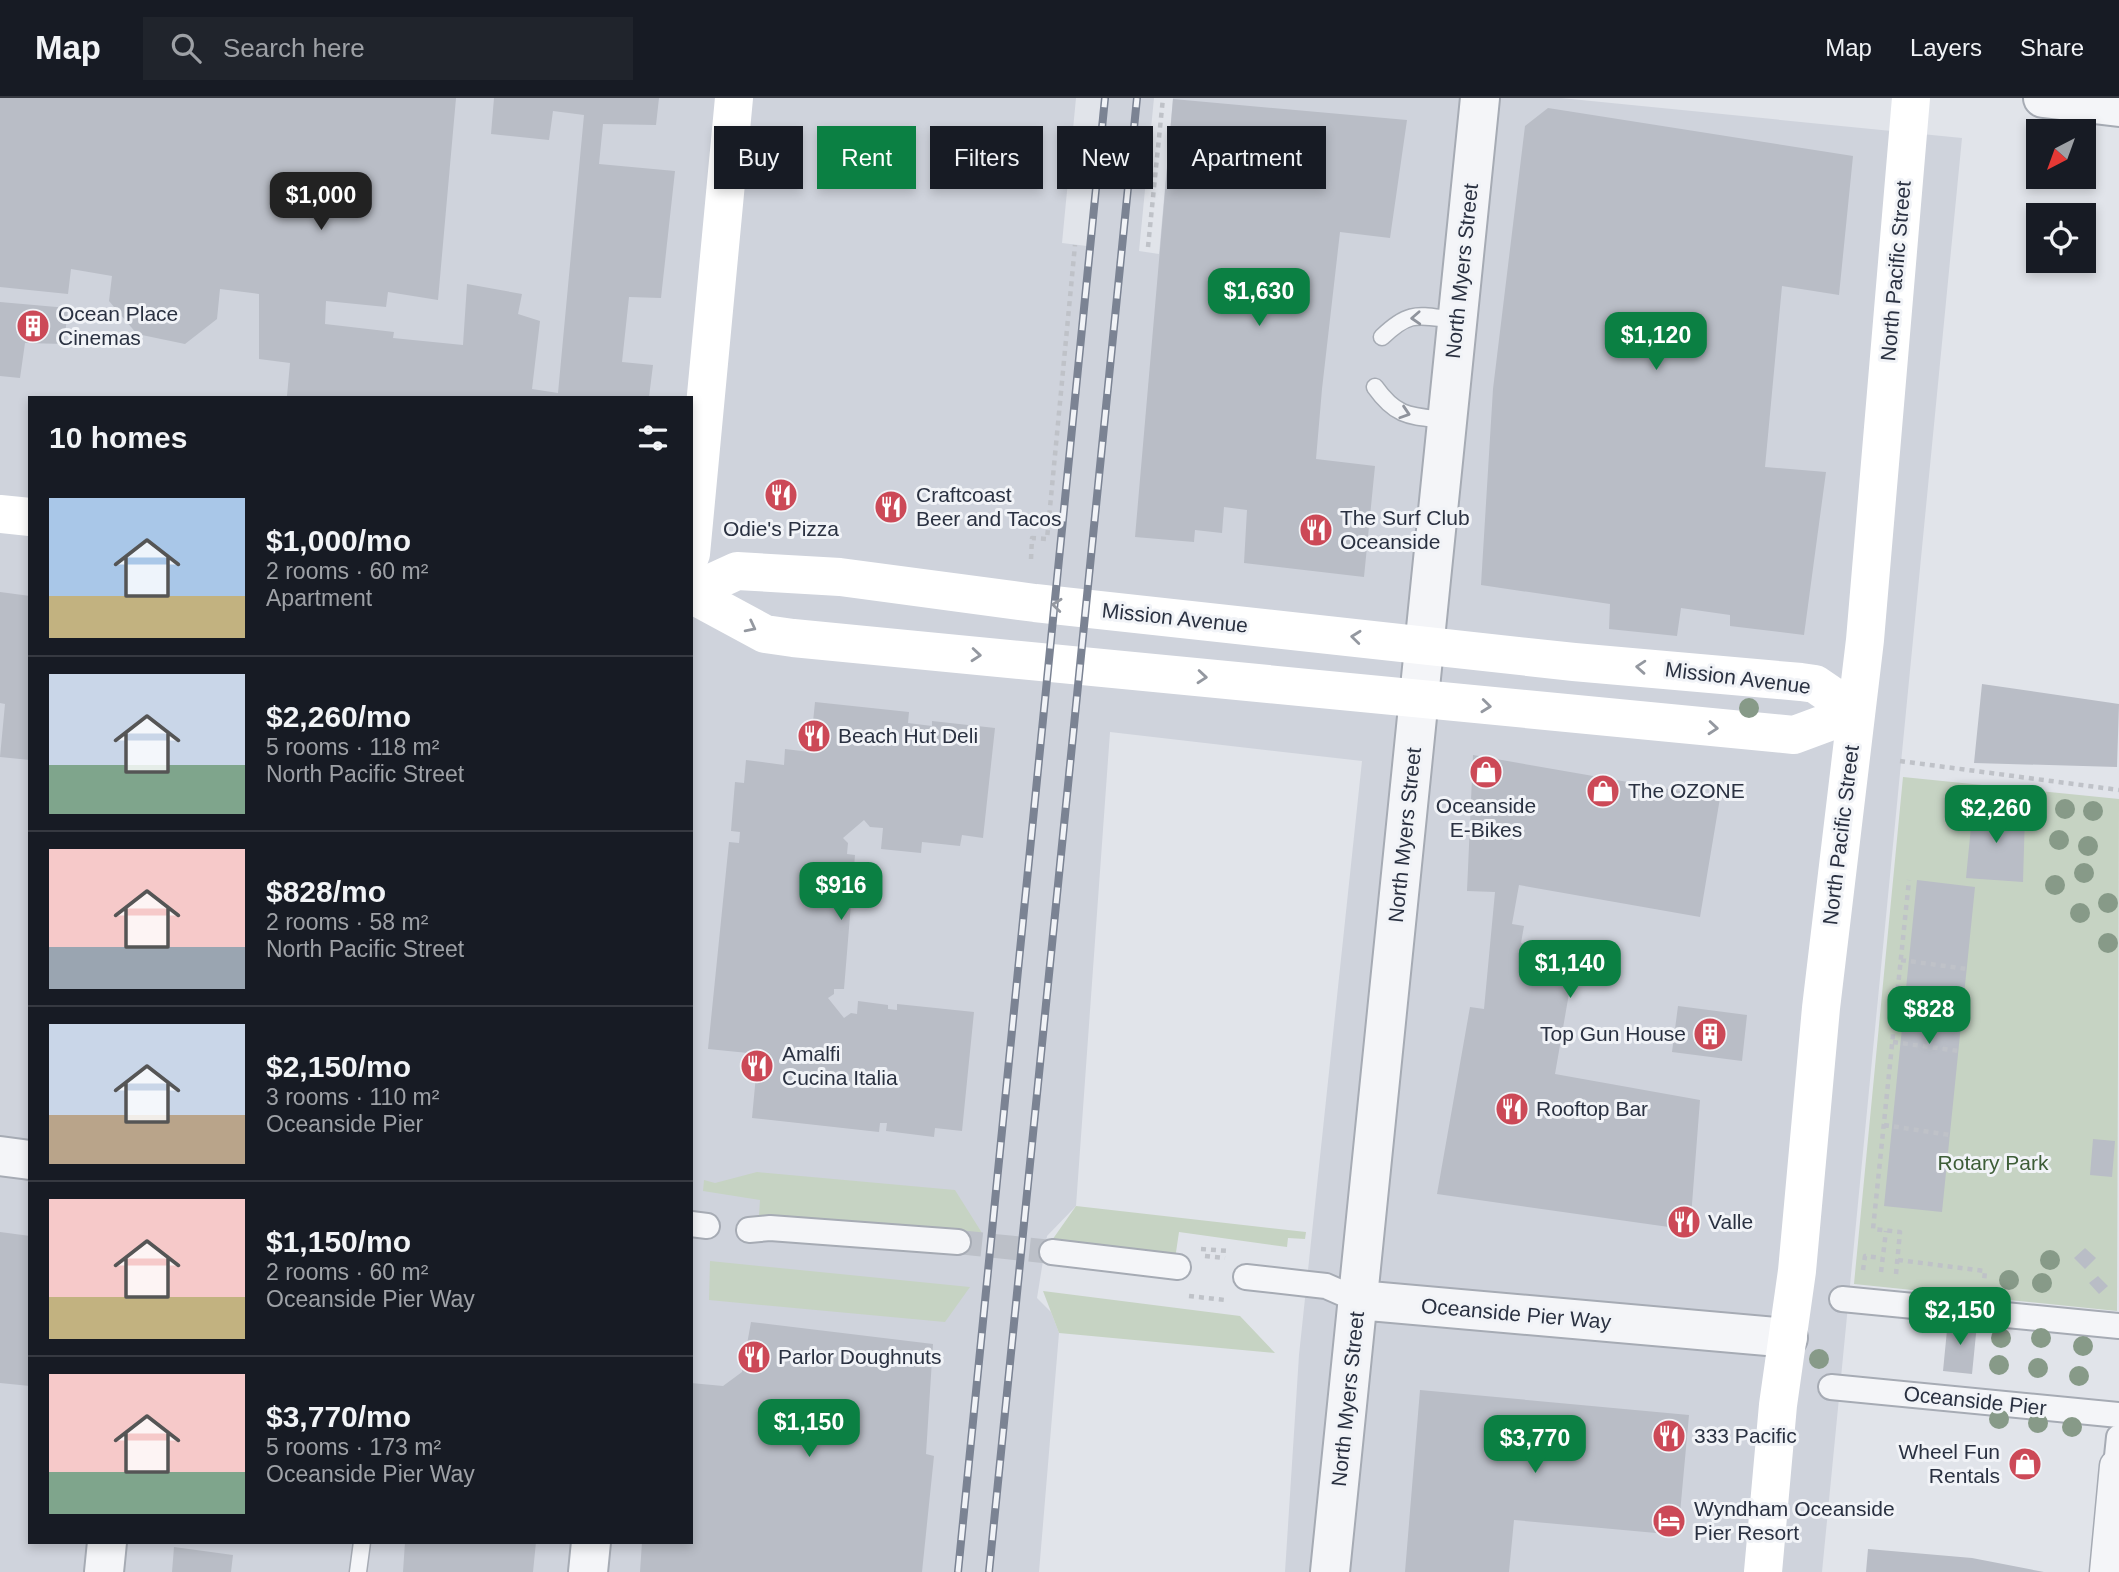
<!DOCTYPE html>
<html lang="en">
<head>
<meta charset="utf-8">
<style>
  :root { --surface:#171b24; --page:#20242c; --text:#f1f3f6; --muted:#9ea1a6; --line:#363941; --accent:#0b8043 }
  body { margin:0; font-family:Arial,sans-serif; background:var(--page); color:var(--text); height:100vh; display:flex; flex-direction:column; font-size:26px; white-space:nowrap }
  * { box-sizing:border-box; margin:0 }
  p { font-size:23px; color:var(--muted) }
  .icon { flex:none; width:38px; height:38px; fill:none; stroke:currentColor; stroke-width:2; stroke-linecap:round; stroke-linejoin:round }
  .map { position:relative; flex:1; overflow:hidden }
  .sheet { position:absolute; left:28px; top:298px; width:665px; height:1148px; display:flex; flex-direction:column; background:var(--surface); border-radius:0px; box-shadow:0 4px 10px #0003 }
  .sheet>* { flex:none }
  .banner { position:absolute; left:714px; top:28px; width:665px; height:63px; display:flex; gap:14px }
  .needle { width:46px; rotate:221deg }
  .controls { position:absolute; left:2026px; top:21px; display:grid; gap:14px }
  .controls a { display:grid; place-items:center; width:70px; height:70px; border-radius:0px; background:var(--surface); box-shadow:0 4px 10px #0003; font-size:35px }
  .price { position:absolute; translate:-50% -60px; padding:0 16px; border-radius:14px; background:var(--accent); color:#fff; font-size:23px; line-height:46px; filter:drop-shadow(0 2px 4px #0008) }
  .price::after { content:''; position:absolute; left:50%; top:42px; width:21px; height:16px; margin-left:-10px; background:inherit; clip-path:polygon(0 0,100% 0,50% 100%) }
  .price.selected { background:#222; color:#fff }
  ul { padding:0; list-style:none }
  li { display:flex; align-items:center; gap:21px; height:175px; padding:0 21px }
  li+li { border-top:2px solid var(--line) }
  li span { display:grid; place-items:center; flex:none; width:196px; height:140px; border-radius:0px; color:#555 }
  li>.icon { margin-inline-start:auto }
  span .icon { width:84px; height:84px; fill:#fffc; stroke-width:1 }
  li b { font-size:30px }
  h2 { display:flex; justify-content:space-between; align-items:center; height:84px; padding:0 21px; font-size:30px }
  .tag { padding:0 24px; border-radius:0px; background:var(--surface); box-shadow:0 4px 10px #0003; font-size:24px; line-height:63px }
  .tag.selected { background:var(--accent); color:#fff }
  header { display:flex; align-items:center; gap:42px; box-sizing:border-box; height:98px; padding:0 35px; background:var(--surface); border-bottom:2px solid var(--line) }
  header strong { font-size:33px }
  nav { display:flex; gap:38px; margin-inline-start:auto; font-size:24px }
  .search { width:490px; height:63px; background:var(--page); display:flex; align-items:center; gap:18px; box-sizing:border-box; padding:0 24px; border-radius:0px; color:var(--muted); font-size:26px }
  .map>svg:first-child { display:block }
  .built { fill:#cfd3dc; fill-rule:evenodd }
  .green { fill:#c6d3c3 }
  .building { fill:#b9bdc6 }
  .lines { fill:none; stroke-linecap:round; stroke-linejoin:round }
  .pedestrian-tunnel { stroke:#bcc0c8; stroke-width:24; stroke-dasharray:24 12; stroke-linecap:butt }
  .service-casing { stroke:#a6abb4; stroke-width:19 }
  .pedestrian-casing { stroke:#a6abb4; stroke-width:28 }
  .minor-casing { stroke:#a6abb4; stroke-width:35 }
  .tertiary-casing { stroke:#a6abb4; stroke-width:42 }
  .path { stroke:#bfc2c8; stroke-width:4.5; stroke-dasharray:5 5; stroke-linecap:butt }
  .service { stroke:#f4f5f8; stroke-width:16 }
  .pedestrian { stroke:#f4f5f8; stroke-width:24 }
  .minor { stroke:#f4f5f8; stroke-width:32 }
  .tertiary { stroke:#f4f5f8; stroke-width:38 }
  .secondary { stroke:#fff; stroke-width:38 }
  .rail-casing { stroke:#7b8393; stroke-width:8 }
  .rail { stroke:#f1f3f7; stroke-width:5; stroke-dasharray:16; stroke-linecap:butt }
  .tree { fill:#879a88 }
  .oneway { stroke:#8f939c }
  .oneway2 { stroke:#9498a0 }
  .labels { text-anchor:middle; stroke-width:6; stroke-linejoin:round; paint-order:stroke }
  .street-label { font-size:21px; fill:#2a3141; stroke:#f1f3f7 }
  .poi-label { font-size:21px; fill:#2a3141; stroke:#f1f3f7; text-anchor:start }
  .park-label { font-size:21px; fill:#3d5d37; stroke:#f1f3f7 }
</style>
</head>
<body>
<header>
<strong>Map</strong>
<div class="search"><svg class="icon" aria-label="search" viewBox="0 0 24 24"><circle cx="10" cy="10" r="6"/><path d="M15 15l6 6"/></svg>Search here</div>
<nav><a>Map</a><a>Layers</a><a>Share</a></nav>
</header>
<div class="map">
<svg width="2119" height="1474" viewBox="0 0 2119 1474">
  <rect width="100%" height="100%" fill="#e1e4ea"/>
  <path class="built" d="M 0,0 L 1076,0 L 1062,145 L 1087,148 L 1101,0 L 1154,0 L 1139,153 L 1159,156 L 1173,0 L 1561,0 L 1962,40 L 1822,1474 L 1285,1474 L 1299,1257 L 1362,663 L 1110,634 L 1076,1108 L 1047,1138 L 1037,1200 L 1051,1214 L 1059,1235 L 1039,1474 L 0,1474 ZM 30,299 L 691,299 L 691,1444 L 30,1444 Z"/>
  <path class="green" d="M 1903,679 L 2119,701 L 2117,1213 L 1854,1186 Z
    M 757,1074 L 955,1092 L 982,1135 L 759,1117 L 760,1102 L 703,1093 L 704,1082 L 715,1085 Z
    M 1076,1108 L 1306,1134 L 1305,1141 L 1288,1140 L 1287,1149 L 1179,1134 L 1175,1161 L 1050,1145 Z
    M 710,1163 L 970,1189 L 945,1224 L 709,1202 Z
    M 1043,1193 L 1240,1218 L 1275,1255 L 1059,1235 Z"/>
  <path class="building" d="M 0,0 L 456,0 L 438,202 L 388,194 L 386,209 L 326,203 L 325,226 L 394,234 L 393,240 L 463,247 L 467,186 L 522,196 L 518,216 L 540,223 L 532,291 L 558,295 L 584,17 L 553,13 L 549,42 L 491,36 L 494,0 L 659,0 L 656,27 L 603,26 L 599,66 L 675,73 L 661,200 L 629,199 L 622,264 L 653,267 L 649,299 L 296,299 L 287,298 L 290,265 L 259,261 L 259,196 L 220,191 L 217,221 L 185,246 L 137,236 L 109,203 L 112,178 L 71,171 L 68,196 L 0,189 Z
    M 1173,1 L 1407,22 L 1390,140 L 1340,134 L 1322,291 L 1316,361 L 1375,368 L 1364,479 L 1244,465 L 1247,412 L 1224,409 L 1222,435 L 1195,432 L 1194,444 L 1135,439 Z
    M 1548,10 L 1853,58 L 1839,197 L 1782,188 L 1765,369 L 1826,374 L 1804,537 L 1730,528 L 1730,517 L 1681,510 L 1677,538 L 1609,531 L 1610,506 L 1481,487 L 1493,291 L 1525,28 Z
    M 0,204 L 68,210 L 64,246 L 25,245 L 20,280 L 0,278 Z
    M 0,494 L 30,498 L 30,662 L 0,659 L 5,606 L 0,605 Z
    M 1982,586 L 2119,606 L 2117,669 L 1974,665 Z
    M 815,604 L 909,614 L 908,625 L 932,628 L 932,623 L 995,630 L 983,740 L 962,737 L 960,748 L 922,744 L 921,755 L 881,751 L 883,730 L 870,729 L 864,722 L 843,740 L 848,745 L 847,756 L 855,757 L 844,891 L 834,891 L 834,896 L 828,900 L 844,920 L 851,915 L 857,916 L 858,903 L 888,907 L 888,911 L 897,912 L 897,906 L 974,914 L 962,1033 L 935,1030 L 934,1039 L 886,1033 L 887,1025 L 880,1025 L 879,1034 L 752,1020 L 758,956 L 708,951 L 729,744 L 739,745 L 740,734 L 731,733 L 735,684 L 744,685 L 746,662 L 784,667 L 785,651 L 810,654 Z
    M 1473,657 L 1720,700 L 1700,819 L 1519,787 L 1512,826 L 1524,828 L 1521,845 L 1576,855 L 1555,976 L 1700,1002 L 1690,1132 L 1437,1096 L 1470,909 L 1484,911 L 1495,794 L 1467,793 Z
    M 1973,708 L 2025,716 L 2023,784 L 1966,780 Z
    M 1917,782 L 1975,789 L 1942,1114 L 1884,1108 Z
    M 1678,908 L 1747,917 L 1742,963 L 1672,954 Z
    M 2093,1041 L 2115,1043 L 2112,1079 L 2090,1077 Z
    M 0,1134 L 30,1138 L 30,1288 L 0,1285 Z
    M 2085,1150 L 2096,1160 L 2085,1171 L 2074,1160 Z
    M 2098,1178 L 2108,1188 L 2099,1196 L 2089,1185 Z
    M 1948,1222 L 1977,1226 L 1972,1276 L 1943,1273 Z
    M 751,1224 L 933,1246 L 926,1356 L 934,1358 L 922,1474 L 640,1474 L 642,1444 L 691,1444 L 691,1285 L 723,1288 L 742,1274 Z
    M 1420,1292 L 1689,1317 L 1678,1437 L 1514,1422 L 1509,1474 L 1405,1474 Z
    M2016 1365a9 9 0 1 1 18 0a9 9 0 1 1-18 0Z
    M 405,1444 L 536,1444 L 533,1474 L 403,1474 Z
    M 174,1449 L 233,1457 L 231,1474 L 172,1474 Z
    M 1868,1451 L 1972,1460 L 2044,1474 L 1866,1474 Z"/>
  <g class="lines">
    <path class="pedestrian-tunnel" d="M 958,1144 L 1052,1154"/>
    <defs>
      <path id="service" d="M 1382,239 C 1411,211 1419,218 1457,222
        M 1375,289 C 1397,320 1411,318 1446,322
        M 358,1474 L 362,1444"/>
      <path id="pedestrian" d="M 691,1126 L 707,1128
        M 749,1132 L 770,1130 L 958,1144
        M 1052,1154 L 1178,1169
        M 1246,1179 L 1326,1188 L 1358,1202
        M 1842,1201 L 2119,1228
        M 1831,1289 L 2119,1317
        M 2116,1368 L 2119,1339"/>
      <path id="minor" d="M 2106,1474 L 2116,1368"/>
      <path id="tertiary" d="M 2043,0 L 2119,9
        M 0,1058 L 30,1062
        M 1358,1202 L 1788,1240
        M 104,1474 L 107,1444
        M 588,1474 L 591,1444
        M 1330,1474 L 1480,0"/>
    </defs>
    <use href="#service" class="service-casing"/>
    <use href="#pedestrian" class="pedestrian-casing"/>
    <use href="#minor" class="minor-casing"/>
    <use href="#tertiary" class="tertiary-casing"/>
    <path class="path" d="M 1148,149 L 1163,0
      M 1031,461 L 1032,440 L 1047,441 L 1075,147
      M 1900,663 L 2119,692
      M 1901,862 L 1967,871
      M 1893,944 L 1959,953
      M 1884,1027 L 1950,1037
      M 1201,1151 L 1228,1153
      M 1205,1158 L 1225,1160
      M 1898,1162 L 1985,1173 L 1984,1184
      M 1863,1172 L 1865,1158 L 1881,1160
      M 1881,1174 L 1886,1133
      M 1896,1176 L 1900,1134 L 1873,1131 L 1909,782
      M 1189,1198 L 1225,1202"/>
    <use href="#service" class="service"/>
    <use href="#pedestrian" class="pedestrian"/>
    <use href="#minor" class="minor"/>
    <use href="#tertiary" class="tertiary"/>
    <path class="secondary" d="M 0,416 L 30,419
      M 691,456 L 734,0
      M 691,494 L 737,473 L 840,479 L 1035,505 L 1574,564 L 1801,584 L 1815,586 L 1856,614
      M 691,496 L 765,536 L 793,540 L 1794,637 L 1856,614
      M 1763,1474 L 1778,1307 L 1797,1173 L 1821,910 L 1865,542 L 1911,0"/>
    <defs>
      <path id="rail" d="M 958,1474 L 1105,0
        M 989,1474 L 1137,0"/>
    </defs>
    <use href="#rail" class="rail-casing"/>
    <use href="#rail" class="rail"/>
  </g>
  <g class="tree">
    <circle cx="1749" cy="610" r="10"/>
    <circle cx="2065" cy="711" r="10"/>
    <circle cx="2093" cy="713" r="10"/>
    <circle cx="2059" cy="742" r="10"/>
    <circle cx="2088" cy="748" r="10"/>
    <circle cx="2084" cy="775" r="10"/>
    <circle cx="2055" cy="787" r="10"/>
    <circle cx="2108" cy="805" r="10"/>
    <circle cx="2080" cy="815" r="10"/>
    <circle cx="2108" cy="845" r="10"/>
    <circle cx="2050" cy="1162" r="10"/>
    <circle cx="2009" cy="1182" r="10"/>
    <circle cx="2042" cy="1185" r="10"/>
    <circle cx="2001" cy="1240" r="10"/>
    <circle cx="2041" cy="1240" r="10"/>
    <circle cx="2083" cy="1248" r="10"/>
    <circle cx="1819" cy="1261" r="10"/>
    <circle cx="1999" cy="1267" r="10"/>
    <circle cx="2038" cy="1270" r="10"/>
    <circle cx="2079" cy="1278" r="10"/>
    <circle cx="1999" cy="1321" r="10"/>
    <circle cx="2038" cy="1325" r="10"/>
    <circle cx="2072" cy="1329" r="10"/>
  </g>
  <defs><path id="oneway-chevron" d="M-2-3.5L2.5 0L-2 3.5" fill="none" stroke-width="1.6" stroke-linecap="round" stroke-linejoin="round" transform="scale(1.75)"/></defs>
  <g class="oneway">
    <use href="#oneway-chevron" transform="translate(1416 220) rotate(177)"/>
    <use href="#oneway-chevron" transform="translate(1405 315) rotate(18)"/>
  </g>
  <g class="oneway2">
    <use href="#oneway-chevron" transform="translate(1057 507) rotate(-174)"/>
    <use href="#oneway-chevron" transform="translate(751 529) rotate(27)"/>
    <use href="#oneway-chevron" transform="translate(1356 539) rotate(-174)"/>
    <use href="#oneway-chevron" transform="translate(976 557) rotate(5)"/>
    <use href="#oneway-chevron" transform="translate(1641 569) rotate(-176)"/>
    <use href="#oneway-chevron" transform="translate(1202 579) rotate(5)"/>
    <use href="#oneway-chevron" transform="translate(1486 608) rotate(6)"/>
    <use href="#oneway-chevron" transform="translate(1713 630) rotate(5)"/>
  </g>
  <defs>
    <symbol id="building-disc" viewBox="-11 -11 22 22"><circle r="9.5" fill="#cc4957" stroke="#f1f3f7"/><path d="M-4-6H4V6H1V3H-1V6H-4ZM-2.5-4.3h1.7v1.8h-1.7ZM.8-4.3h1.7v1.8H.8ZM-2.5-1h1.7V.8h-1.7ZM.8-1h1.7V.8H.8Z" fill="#fff"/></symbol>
    <symbol id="restaurant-disc" viewBox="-11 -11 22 22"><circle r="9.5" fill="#cc4957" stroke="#f1f3f7"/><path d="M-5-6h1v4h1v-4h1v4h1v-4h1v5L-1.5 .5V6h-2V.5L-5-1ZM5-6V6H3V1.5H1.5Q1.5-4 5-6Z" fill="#fff"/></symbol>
    <symbol id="shop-disc" viewBox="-11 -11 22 22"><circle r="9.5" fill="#cc4957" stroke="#f1f3f7"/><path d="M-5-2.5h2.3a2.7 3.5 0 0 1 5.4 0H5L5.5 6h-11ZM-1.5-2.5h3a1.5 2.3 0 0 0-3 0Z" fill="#fff"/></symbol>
    <symbol id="hotel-disc" viewBox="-11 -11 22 22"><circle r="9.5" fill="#cc4957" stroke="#f1f3f7"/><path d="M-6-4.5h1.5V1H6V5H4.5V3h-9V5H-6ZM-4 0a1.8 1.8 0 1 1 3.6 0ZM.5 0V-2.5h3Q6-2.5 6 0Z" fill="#fff"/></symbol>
  </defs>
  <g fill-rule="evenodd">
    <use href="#building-disc" x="14" y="209" width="38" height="38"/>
    <use href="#restaurant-disc" x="762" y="378" width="38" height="38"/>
    <use href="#restaurant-disc" x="872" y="390" width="38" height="38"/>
    <use href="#restaurant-disc" x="1297" y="413" width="38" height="38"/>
    <use href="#restaurant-disc" x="795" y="619" width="38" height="38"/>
    <use href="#shop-disc" x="1467" y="655" width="38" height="38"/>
    <use href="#shop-disc" x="1584" y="674" width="38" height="38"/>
    <use href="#building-disc" x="1691" y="917" width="38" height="38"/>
    <use href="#restaurant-disc" x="738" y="949" width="38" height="38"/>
    <use href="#restaurant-disc" x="1493" y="992" width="38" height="38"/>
    <use href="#restaurant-disc" x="1665" y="1105" width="38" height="38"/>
    <use href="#restaurant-disc" x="735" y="1240" width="38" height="38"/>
    <use href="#restaurant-disc" x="1650" y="1319" width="38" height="38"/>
    <use href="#shop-disc" x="2006" y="1347" width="38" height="38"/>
    <use href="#hotel-disc" x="1650" y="1404" width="38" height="38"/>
  </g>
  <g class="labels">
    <g class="street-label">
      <text transform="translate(1462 173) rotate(-84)" y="7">North Myers Street</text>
      <text transform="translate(1896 173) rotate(-85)" y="7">North Pacific Street</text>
      <text transform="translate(1175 520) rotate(6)" y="7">Mission Avenue</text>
      <text transform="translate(1738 580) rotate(7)" y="7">Mission Avenue</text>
      <text transform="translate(1405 737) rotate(-84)" y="7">North Myers Street</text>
      <text transform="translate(1841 737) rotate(-83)" y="7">North Pacific Street</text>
      <text transform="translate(1516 1216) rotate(5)" y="7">Oceanside Pier Way</text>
      <text transform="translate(1348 1301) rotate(-84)" y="7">North Myers Street</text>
      <text transform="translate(1975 1303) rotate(6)" y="7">Oceanside Pier</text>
    </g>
    <g class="poi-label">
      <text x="58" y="223">Ocean Place<tspan x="58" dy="24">Cinemas</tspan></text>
      <text x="916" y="404">Craftcoast<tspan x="916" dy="24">Beer and Tacos</tspan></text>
      <text x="1340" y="427">The Surf Club<tspan x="1340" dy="24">Oceanside</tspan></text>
      <text x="781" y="438" text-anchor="middle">Odie's Pizza</text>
      <text x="838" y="645">Beach Hut Deli</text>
      <text x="1628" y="700">The OZONE</text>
      <text x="1486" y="715" text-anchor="middle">Oceanside<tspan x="1486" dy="24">E-Bikes</tspan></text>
      <text x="1686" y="943" text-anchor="end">Top Gun House</text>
      <text x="782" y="963">Amalfi<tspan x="782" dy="24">Cucina Italia</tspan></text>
      <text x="1536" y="1018">Rooftop Bar</text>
      <text x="1708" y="1131">Valle</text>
      <text x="778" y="1266">Parlor Doughnuts</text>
      <text x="1694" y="1345">333 Pacific</text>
      <text x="2000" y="1361" text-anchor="end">Wheel Fun<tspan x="2000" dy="24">Rentals</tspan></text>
      <text x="1694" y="1418">Wyndham Oceanside<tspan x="1694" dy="24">Pier Resort</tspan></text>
    </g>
    <g class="park-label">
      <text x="1993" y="1072">Rotary Park</text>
    </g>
  </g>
</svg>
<div class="controls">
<a><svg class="needle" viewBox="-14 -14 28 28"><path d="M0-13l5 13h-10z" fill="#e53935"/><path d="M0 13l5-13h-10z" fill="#9ea1a6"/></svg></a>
<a><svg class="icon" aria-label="locate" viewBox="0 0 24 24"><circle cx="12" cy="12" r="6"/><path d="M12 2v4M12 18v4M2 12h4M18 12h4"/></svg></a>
</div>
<b class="price selected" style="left:321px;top:134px">$1,000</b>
<b class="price" style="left:1259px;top:230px">$1,630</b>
<b class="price" style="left:1656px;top:274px">$1,120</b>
<b class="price" style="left:1996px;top:747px">$2,260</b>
<b class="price" style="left:841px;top:824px">$916</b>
<b class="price" style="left:1570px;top:902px">$1,140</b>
<b class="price" style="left:1929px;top:948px">$828</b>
<b class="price" style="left:1960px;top:1249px">$2,150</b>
<b class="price" style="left:809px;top:1361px">$1,150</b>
<b class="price" style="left:1535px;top:1377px">$3,770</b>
<div class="banner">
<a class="tag">Buy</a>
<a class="tag selected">Rent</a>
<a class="tag">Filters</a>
<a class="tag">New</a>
<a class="tag">Apartment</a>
</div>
<section class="sheet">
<h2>10 homes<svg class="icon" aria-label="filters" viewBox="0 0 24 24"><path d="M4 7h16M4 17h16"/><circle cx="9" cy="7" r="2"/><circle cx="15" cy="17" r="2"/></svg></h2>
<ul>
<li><span style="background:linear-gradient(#a9c7e8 70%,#c2b280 0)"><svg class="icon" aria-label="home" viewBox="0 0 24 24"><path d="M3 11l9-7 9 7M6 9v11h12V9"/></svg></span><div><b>$1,000/mo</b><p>2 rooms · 60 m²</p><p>Apartment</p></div></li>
<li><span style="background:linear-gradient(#c9d6e8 65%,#7fa58c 0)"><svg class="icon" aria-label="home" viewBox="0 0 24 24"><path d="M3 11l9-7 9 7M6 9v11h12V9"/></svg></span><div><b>$2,260/mo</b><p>5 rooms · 118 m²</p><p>North Pacific Street</p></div></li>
<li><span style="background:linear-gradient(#f6c9c9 70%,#9aa5b1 0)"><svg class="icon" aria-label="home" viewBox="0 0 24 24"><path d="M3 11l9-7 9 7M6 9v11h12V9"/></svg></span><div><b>$828/mo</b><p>2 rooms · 58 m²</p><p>North Pacific Street</p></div></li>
<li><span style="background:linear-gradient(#c9d6e8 65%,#b9a48a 0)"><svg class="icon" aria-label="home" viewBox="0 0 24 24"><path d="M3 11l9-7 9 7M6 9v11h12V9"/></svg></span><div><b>$2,150/mo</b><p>3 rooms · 110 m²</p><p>Oceanside Pier</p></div></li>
<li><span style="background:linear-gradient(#f6c9c9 70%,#c2b280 0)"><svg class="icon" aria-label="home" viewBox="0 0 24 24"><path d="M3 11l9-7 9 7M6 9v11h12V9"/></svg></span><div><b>$1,150/mo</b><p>2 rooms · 60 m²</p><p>Oceanside Pier Way</p></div></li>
<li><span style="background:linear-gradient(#f6c9c9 70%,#7fa58c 0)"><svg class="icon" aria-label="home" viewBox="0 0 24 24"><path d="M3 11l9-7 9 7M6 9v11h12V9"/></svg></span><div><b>$3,770/mo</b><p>5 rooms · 173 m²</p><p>Oceanside Pier Way</p></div></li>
</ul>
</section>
</div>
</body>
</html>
